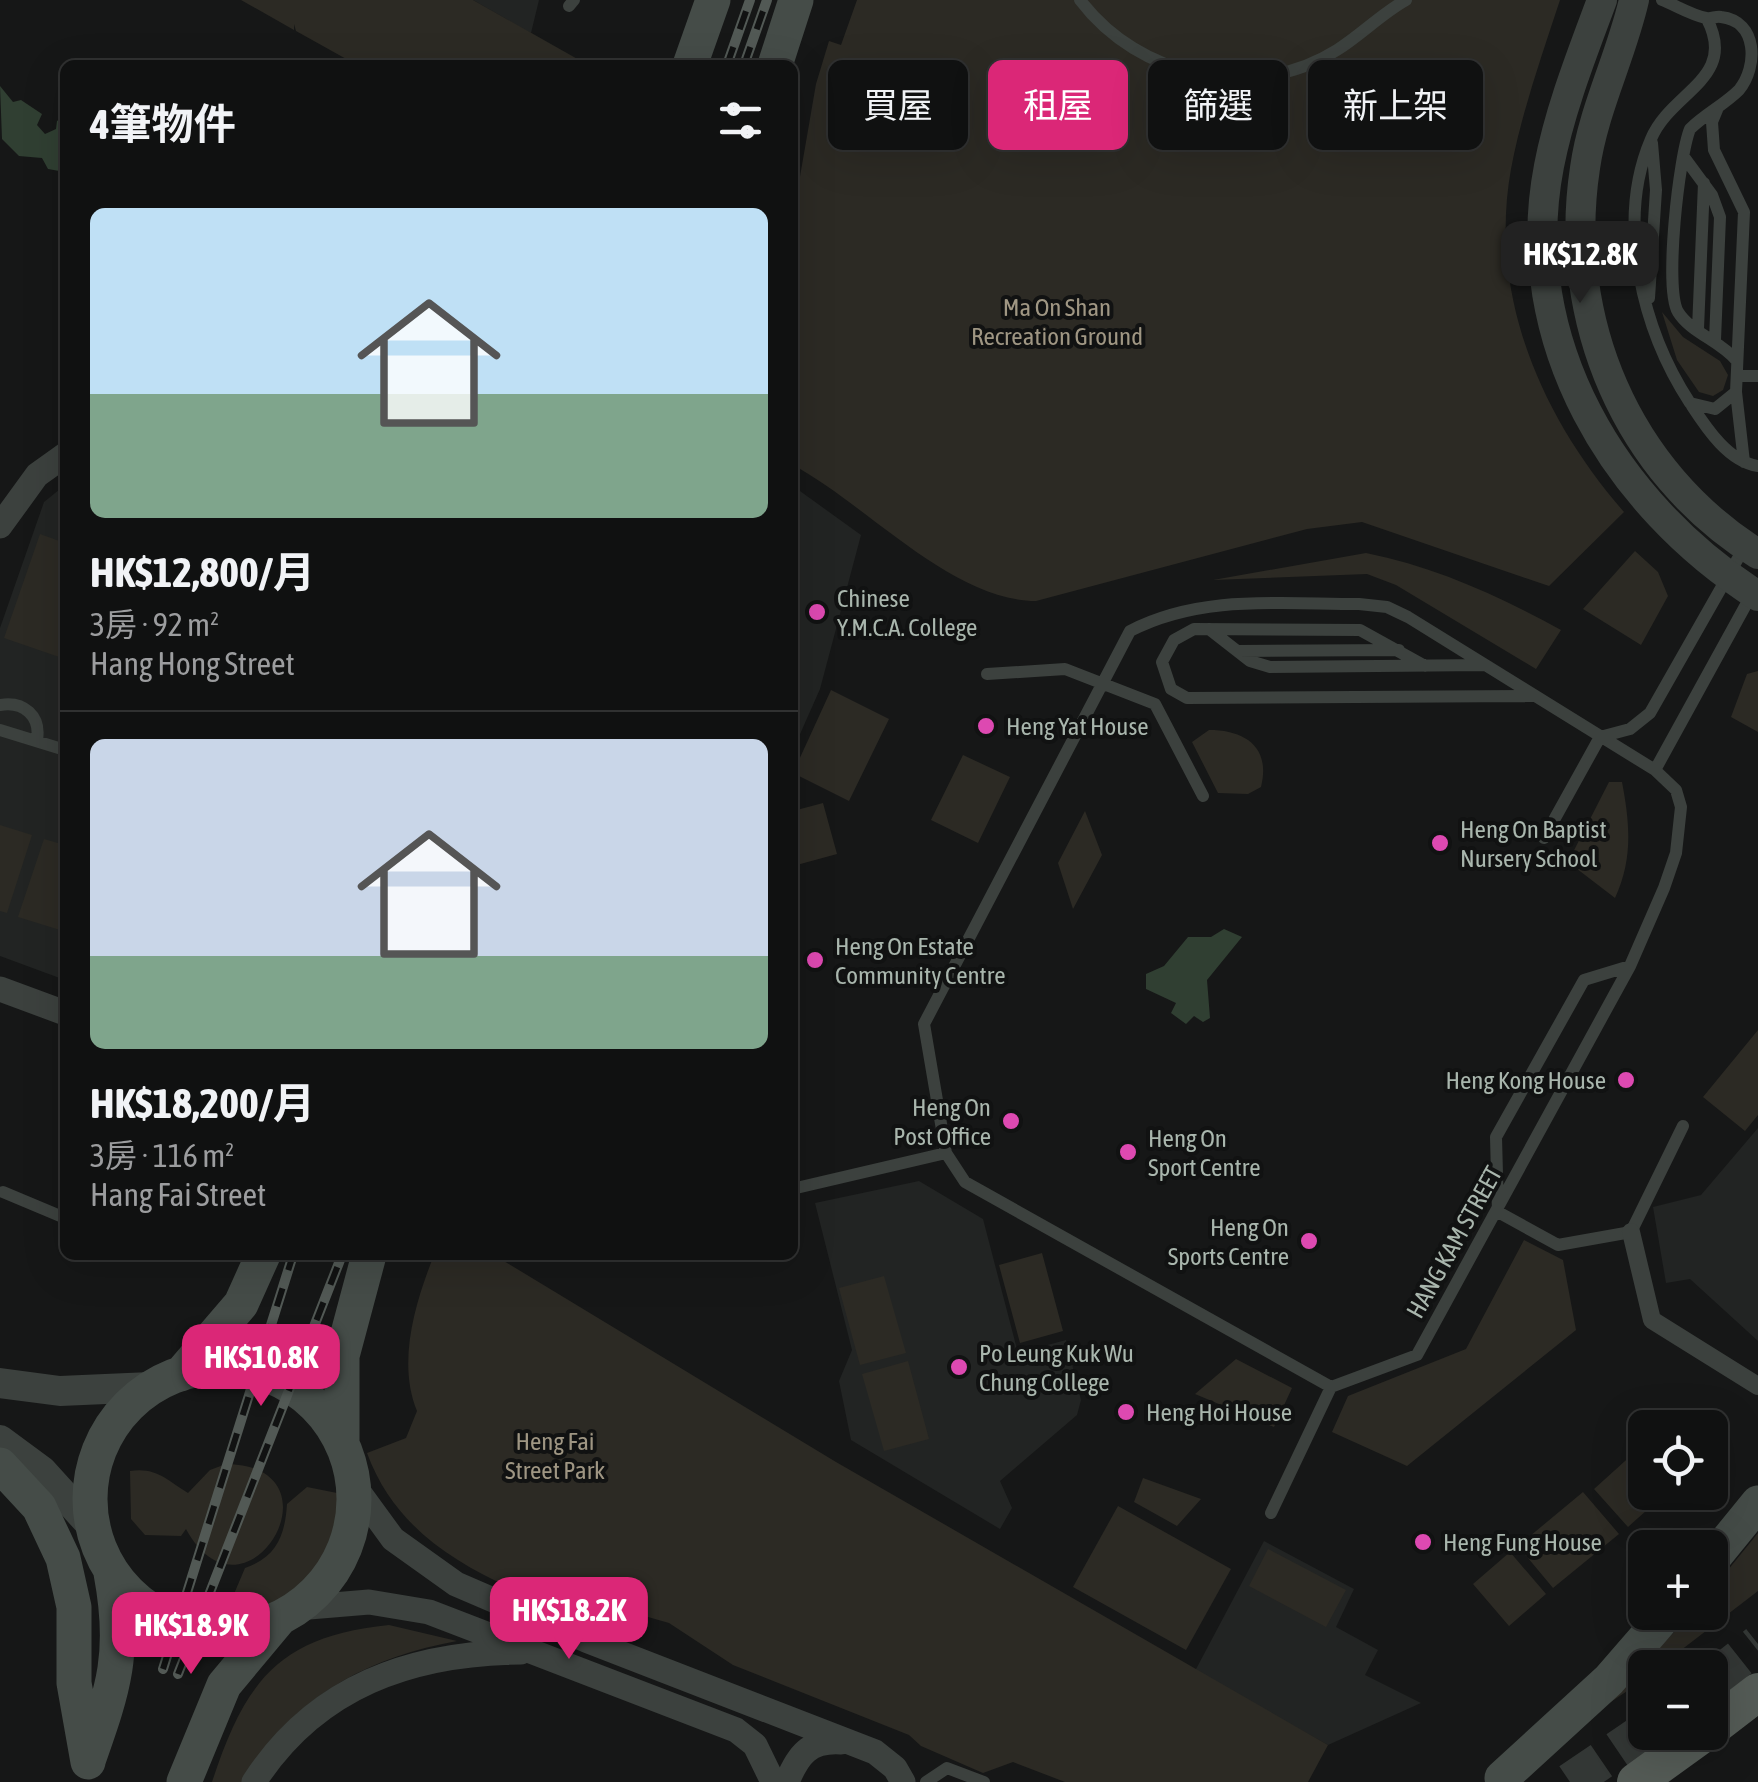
<!DOCTYPE html>
<html lang="zh-TW">
<head>
<meta charset="utf-8">
<style>
  :root { --surface:#101111; --page:#1e1f1f; --text:#f1f3f6; --muted:#9c9d9f; --line:#303131; --accent:#db2777 }
  body { margin:0; font-family:"Asap Condensed","Noto Sans TC",sans-serif; background:var(--page); color:var(--text); height:100vh; display:flex; flex-direction:column; font-size:38px; white-space:nowrap }
  * { box-sizing:border-box; margin:0 }
  p { font-size:32px; color:var(--muted) }
  .icon { flex:none; width:55px; height:55px; fill:none; stroke:currentColor; stroke-width:2; stroke-linecap:round; stroke-linejoin:round }
  .map { position:relative; flex:1; overflow:hidden }
  .sheet { position:absolute; left:60px; top:60px; width:738px; height:1200px; display:flex; flex-direction:column; background:var(--surface); border-radius:15px; box-shadow:0 10px 40px #0002,0 0 0 2px var(--line) }
  .sheet>* { flex:none }
  .top-card { position:absolute; left:828px; top:60px; width:780px; height:90px; display:flex; gap:20px }
  .tools { position:absolute; left:1628px; top:1410px; display:grid; gap:20px }
  .tools a { display:grid; place-items:center; width:100px; height:100px; border-radius:15px; background:var(--surface); box-shadow:0 10px 40px #0002,0 0 0 2px var(--line); font-size:50px }
  .price { position:absolute; translate:-50% -85px; padding:0 22px; border-radius:20px; background:var(--accent); color:#fff; font-size:32px; line-height:65px; filter:drop-shadow(0 2px 5px #0008) }
  .price::after { content:''; position:absolute; left:50%; top:60px; width:30px; height:22px; margin-left:-15px; background:inherit; clip-path:polygon(0 0,100% 0,50% 100%) }
  .price.current { background:#222; color:#fff }
  ul { padding:0; list-style:none }
  li { display:grid; align-content:center; gap:20px; height:530px; padding:0 30px }
  li+li { border-top:2px solid var(--line) }
  li span { display:grid; place-items:center; height:310px; border-radius:15px; color:#555 }
  li>.icon { margin-inline-start:auto }
  span .icon { width:180px; height:180px; fill:#fffc; stroke-width:1 }
  li b { font-size:42px }
  h2 { display:flex; justify-content:space-between; align-items:center; height:120px; padding:0 30px; font-size:42px }
  .tag { padding:0 35px; border-radius:15px; background:var(--surface); box-shadow:0 10px 40px #0002,0 0 0 2px var(--line); font-size:35px; line-height:90px }
  .tag.current { background:var(--accent); color:#fff }
  .map>svg:first-child { display:block }
  .built { fill:#222423 }
  .green { fill:#2c2a24 }
  .water { fill:#303f32 }
  .lines { fill:none; stroke-linecap:round; stroke-linejoin:round }
  .primary-tunnel { stroke:#333735; stroke-width:38; stroke-dasharray:38 19; stroke-linecap:butt }
  .service { stroke:#3c413e; stroke-width:12 }
  .pedestrian { stroke:#3c413e; stroke-width:18 }
  .minor { stroke:#3c413e; stroke-width:25 }
  .tertiary { stroke:#3c413e; stroke-width:30 }
  .secondary { stroke:#454c48; stroke-width:35 }
  .primary { stroke:#545b56; stroke-width:38 }
  .rail-casing { stroke:#525955; stroke-width:10 }
  .rail { stroke:#111212; stroke-width:6; stroke-dasharray:19; stroke-linecap:butt }
  .poi-dot { fill:#dd49b1; stroke:#111212; stroke-width:4 }
  .labels { text-anchor:middle; stroke-width:8; stroke-linejoin:round; paint-order:stroke }
  .park-label { font-size:25px; fill:#9f9683; stroke:#111212 }
  .poi-label { font-size:25px; fill:#a9b6ad; stroke:#111212; text-anchor:start }
  .street-label { font-size:25px; fill:#a9b6ad; stroke:#111212 }
</style>
</head>
<body>
<div class="map">
<svg width="1758" height="1782" viewBox="0 0 1758 1782">
  <rect width="100%" height="100%" fill="#161717"/>
  <path class="built" d="M 473,0 L 539,0 L 531,33 L 525,30 Z
    M 65,485 L 65,980 L 0,956 L 0,628 L 44,502 Z
    M 793,486 L 861,535 L 820,689 L 793,750 Z
    M 1758,1128 L 1758,1341 L 1690,1279 L 1666,1283 L 1653,1207 L 1701,1195 Z
    M 919,1181 L 983,1219 L 1018,1353 L 1066,1340 L 1081,1400 L 1077,1415 L 1000,1481 L 1012,1508 L 1000,1529 L 851,1440 L 839,1381 L 852,1350 L 815,1203 Z
    M 1264,1541 L 1354,1589 L 1336,1627 L 1378,1650 L 1365,1675 L 1421,1703 L 1328,1745 L 1195,1671 Z"/>
  <path class="green" d="M 241,0 L 473,0 L 588,65 L 357,65 L 296,31 L 294,24 L 294,30 Z
    M 857,0 L 1560,0 C 1542,55 1522,111 1511,169 C 1488,296 1542,418 1624,512 L 1549,586 L 1362,522 L 1307,529 L 1036,601 C 952,601 866,504 793,465 L 793,217 L 816,84 L 829,41 L 841,45 Z
    M 1662,312 L 1683,337 L 1720,361 L 1728,375 L 1723,390 L 1713,396 L 1699,392 L 1677,360 Z
    M 40,534 L 65,543 L 62,658 L 4,638 Z
    M 1635,551 L 1658,572 L 1668,596 L 1641,645 L 1583,609 Z
    M 1366,553 C 1436,567 1499,596 1561,630 L 1536,669 L 1396,585 L 1367,574 L 1213,580 Z
    M 1758,671 L 1758,732 L 1731,717 L 1747,674 Z
    M 831,690 L 889,719 L 849,801 L 793,773 Z
    M 1209,730 C 1245,730 1271,747 1261,787 L 1248,794 L 1218,793 L 1192,742 Z
    M 963,755 L 1010,777 L 978,843 L 931,820 Z
    M 1609,782 L 1622,782 C 1630,824 1633,859 1615,898 L 1568,862 Z
    M 823,803 L 837,854 L 793,866 L 793,811 Z
    M 1085,811 L 1102,855 L 1073,909 L 1058,863 Z
    M 0,825 L 32,835 L 7,913 L 0,911 Z
    M 44,839 L 65,845 L 65,914 L 60,930 L 18,917 Z
    M 1758,1030 L 1758,1115 L 1745,1131 L 1703,1097 Z
    M 1524,1240 L 1563,1260 L 1576,1330 L 1407,1466 L 1332,1432 L 1348,1396 L 1466,1349 Z
    M 1042,1253 L 1063,1331 L 1020,1343 L 999,1265 Z
    M 434,1255 L 494,1255 L 836,1462 L 1328,1745 L 1308,1782 L 1065,1782 L 1013,1762 L 983,1773 L 921,1746 L 909,1735 L 733,1665 L 669,1623 L 575,1596 L 567,1613 C 484,1577 401,1545 367,1453 L 406,1438 L 417,1411 C 397,1362 415,1303 434,1255 Z
    M 884,1276 L 906,1353 L 860,1365 L 839,1288 Z
    M 1236,1359 L 1292,1388 L 1274,1427 L 1195,1394 Z
    M 908,1361 L 929,1439 L 884,1451 L 862,1374 Z
    M 1645,1443 L 1645,1492 L 1666,1493 L 1628,1527 L 1594,1489 Z
    M 226,1464 C 348,1466 245,1637 186,1529 L 181,1536 L 145,1535 L 131,1519 L 130,1471 C 156,1467 167,1480 188,1493 L 210,1470 Z
    M 1143,1478 L 1201,1499 L 1177,1526 L 1134,1502 Z
    M 307,1487 L 337,1493 L 342,1513 L 314,1583 L 285,1596 L 272,1611 L 228,1608 L 245,1568 C 277,1557 285,1535 287,1504 Z
    M 1583,1492 L 1619,1534 L 1553,1588 L 1518,1546 Z
    M 1118,1506 L 1231,1569 L 1186,1650 L 1073,1587 Z
    M 1758,1533 L 1758,1591 L 1659,1667 L 1645,1668 L 1645,1679 L 1593,1714 L 1693,1613 L 1710,1612 L 1710,1592 Z
    M 1268,1549 L 1346,1590 L 1326,1627 L 1249,1586 Z
    M 1510,1552 L 1546,1594 L 1509,1626 L 1473,1584 Z
    M 389,1625 L 457,1641 C 365,1658 290,1699 242,1782 L 212,1782 C 245,1681 279,1636 389,1625 Z"/>
  <path class="water" d="M 0,86 L 13,102 L 21,100 L 42,114 L 37,125 L 45,134 L 56,129 L 57,121 L 65,116 L 65,172 L 48,169 L 42,158 L 19,156 L 2,139 Z
    M 1224,929 L 1242,937 L 1207,980 L 1210,1018 L 1203,1022 L 1194,1016 L 1186,1024 L 1171,1013 L 1176,1003 L 1146,989 L 1146,974 L 1164,966 L 1188,937 L 1211,937 Z"/>
  <g class="lines">
    <path class="primary-tunnel" d="M 1710,1682 L 1758,1644
      M 1570,1782 L 1645,1731"/>
    <path class="service" d="M 1080,0 C 1139,78 1253,103 1337,50 C 1361,35 1381,14 1406,0
      M 1662,0 C 1675,5 1691,15 1706,18 C 1711,19 1716,16 1721,17 C 1758,21 1758,67 1739,90 C 1724,105 1705,114 1690,129 C 1679,156 1664,288 1678,312 C 1691,333 1721,341 1737,361
      M 569,6 L 574,0
      M 1707,19 C 1738,79 1671,91 1651,139 C 1615,223 1643,331 1690,403 L 1715,409 L 1736,392 L 1744,212 L 1714,150 L 1712,122 L 1717,110
      M 1684,157 L 1712,195 L 1720,217 L 1715,340
      M 1649,298 L 1656,190 L 1652,143
      M 1698,329 L 1704,183
      M 1737,376 L 1758,376
      M 1736,392 L 1744,462
      M 1692,406 C 1707,429 1729,462 1758,466
      M 1359,604 L 1387,607 L 1408,617 L 1655,770 L 1676,790 L 1681,807 L 1676,853 L 1664,888 L 1630,966 L 1417,1355 L 1331,1387 L 965,1182 L 946,1153 L 924,1024 L 1130,631 C 1201,594 1282,604 1359,604 Z
      M 1209,629 L 1250,661 L 1270,667 L 1485,665
      M 1237,651 L 1399,650
      M 1425,666 L 1360,630 L 1194,629 L 1174,640 L 1162,662 L 1171,689 L 1187,698 L 1531,696
      M 987,674 L 1065,669 L 1155,704 L 1203,796
      M 0,705 C 24,701 41,716 37,740
      M 0,730 L 65,750
      M 1600,737 L 1630,729 L 1650,713 L 1745,546
      M 1655,770 L 1753,592
      M 1544,838 L 1600,737
      M 1630,966 L 1584,980 L 1496,1137 L 1498,1212 L 1558,1245 L 1631,1232 L 1683,1126
      M 792,1189 L 946,1153
      M 3,1192 L 65,1218
      M 1271,1513 L 1331,1387
      M 926,1782 L 947,1768 L 984,1782"/>
    <path class="pedestrian" d="M 1631,1232 L 1652,1320 L 1758,1386"/>
    <path class="minor" d="M 0,526 L 37,475 L 65,455
      M 0,989 L 65,1013
      M 355,1487 L 393,1539 L 456,1584 L 586,1640 L 875,1752 L 895,1768 L 903,1782
      M 297,1608 L 369,1602 L 429,1612 L 736,1730 L 755,1745 L 773,1782
      M 254,1782 C 316,1686 411,1653 521,1652
      M 787,1782 C 798,1755 809,1740 841,1742"/>
    <path class="tertiary" d="M 1602,0 C 1582,54 1560,109 1549,166 C 1515,341 1615,505 1758,596
      M 1634,0 C 1621,57 1593,110 1585,168 C 1562,319 1626,472 1758,554
      M 0,1383 L 60,1391 L 151,1387
      M 0,1440 L 42,1471 L 91,1525"/>
    <path class="secondary" d="M 690,65 L 713,0
      M 775,65 L 796,0
      M90 1499a132 132 0 1 1 264 0a132 132 0 1 1-264 0Z
      M 181,1374 L 241,1304 L 263,1255
      M 342,1441 L 342,1356 L 369,1255
      M 0,1465 L 39,1507 L 63,1558 L 74,1607 L 74,1683 L 88,1762
      M 1710,1562 L 1758,1503
      M 88,1761 C 114,1687 126,1653 111,1573
      M 1502,1778 L 1609,1680 L 1668,1612
      M 184,1782 L 224,1685 L 279,1619"/>
    <path class="primary" d="M 1710,1729 L 1758,1692
      M 1636,1782 L 1705,1732"/>
    <defs>
      <path id="rail" d="M 727,65 L 750,0
        M 744,65 L 767,0
        M 163,1669 L 293,1255
        M 178,1674 L 342,1255"/>
    </defs>
    <use href="#rail" class="rail-casing"/>
    <use href="#rail" class="rail"/>
  </g>
  <g class="poi-dot">
    <circle cx="817" cy="612" r="10"/>
    <circle cx="986" cy="726" r="10"/>
    <circle cx="1440" cy="843" r="10"/>
    <circle cx="815" cy="960" r="10"/>
    <circle cx="1626" cy="1080" r="10"/>
    <circle cx="1011" cy="1121" r="10"/>
    <circle cx="1128" cy="1152" r="10"/>
    <circle cx="1309" cy="1241" r="10"/>
    <circle cx="959" cy="1367" r="10"/>
    <circle cx="1126" cy="1412" r="10"/>
    <circle cx="1423" cy="1542" r="10"/>
  </g>
  <g class="labels">
    <g class="park-label">
      <text x="1057" y="316">Ma On Shan<tspan x="1057" dy="29">Recreation Ground</tspan></text>
      <text x="555" y="1450">Heng Fai<tspan x="555" dy="29">Street Park</tspan></text>
    </g>
    <g class="poi-label">
      <text x="837" y="607">Chinese<tspan x="837" dy="29">Y.M.C.A. College</tspan></text>
      <text x="1006" y="735">Heng Yat House</text>
      <text x="1460" y="838">Heng On Baptist<tspan x="1460" dy="29">Nursery School</tspan></text>
      <text x="835" y="955">Heng On Estate<tspan x="835" dy="29">Community Centre</tspan></text>
      <text x="1606" y="1089" text-anchor="end">Heng Kong House</text>
      <text x="991" y="1116" text-anchor="end">Heng On<tspan x="991" dy="29">Post Office</tspan></text>
      <text x="1148" y="1147">Heng On<tspan x="1148" dy="29">Sport Centre</tspan></text>
      <text x="1289" y="1236" text-anchor="end">Heng On<tspan x="1289" dy="29">Sports Centre</tspan></text>
      <text x="979" y="1362">Po Leung Kuk Wu<tspan x="979" dy="29">Chung College</tspan></text>
      <text x="1146" y="1421">Heng Hoi House</text>
      <text x="1443" y="1551">Heng Fung House</text>
    </g>
    <g class="street-label">
      <text transform="translate(1454 1242) rotate(-61)" y="9">HANG KAM STREET</text>
    </g>
  </g>
</svg>
<div class="tools">
<a><svg class="icon" aria-label="locate" viewBox="0 0 24 24"><circle cx="12" cy="12" r="6"/><path d="M12 2v4M12 18v4M2 12h4M18 12h4"/></svg></a>
<a>+</a>
<a>−</a>
</div>
<b class="price current" style="left:1580px;top:306px">HK$12.8K</b>
<b class="price" style="left:261px;top:1409px">HK$10.8K</b>
<b class="price" style="left:569px;top:1662px">HK$18.2K</b>
<b class="price" style="left:191px;top:1677px">HK$18.9K</b>
<div class="top-card">
<a class="tag">買屋</a>
<a class="tag current">租屋</a>
<a class="tag">篩選</a>
<a class="tag">新上架</a>
</div>
<section class="sheet">
<h2>4筆物件<svg class="icon" aria-label="filters" viewBox="0 0 24 24"><path d="M4 7h16M4 17h16"/><circle cx="9" cy="7" r="2"/><circle cx="15" cy="17" r="2"/></svg></h2>
<ul>
<li><span style="background:linear-gradient(#bfe0f5 60%,#7fa58c 0)"><svg class="icon" aria-label="home" viewBox="0 0 24 24"><path d="M3 11l9-7 9 7M6 9v11h12V9"/></svg></span><div><b>HK$12,800/月</b><p>3房 · 92 m²</p><p>Hang Hong Street</p></div></li>
<li><span style="background:linear-gradient(#c9d6e8 70%,#7fa58c 0)"><svg class="icon" aria-label="home" viewBox="0 0 24 24"><path d="M3 11l9-7 9 7M6 9v11h12V9"/></svg></span><div><b>HK$18,200/月</b><p>3房 · 116 m²</p><p>Hang Fai Street</p></div></li>
</ul>
</section>
</div>
</body>
</html>
